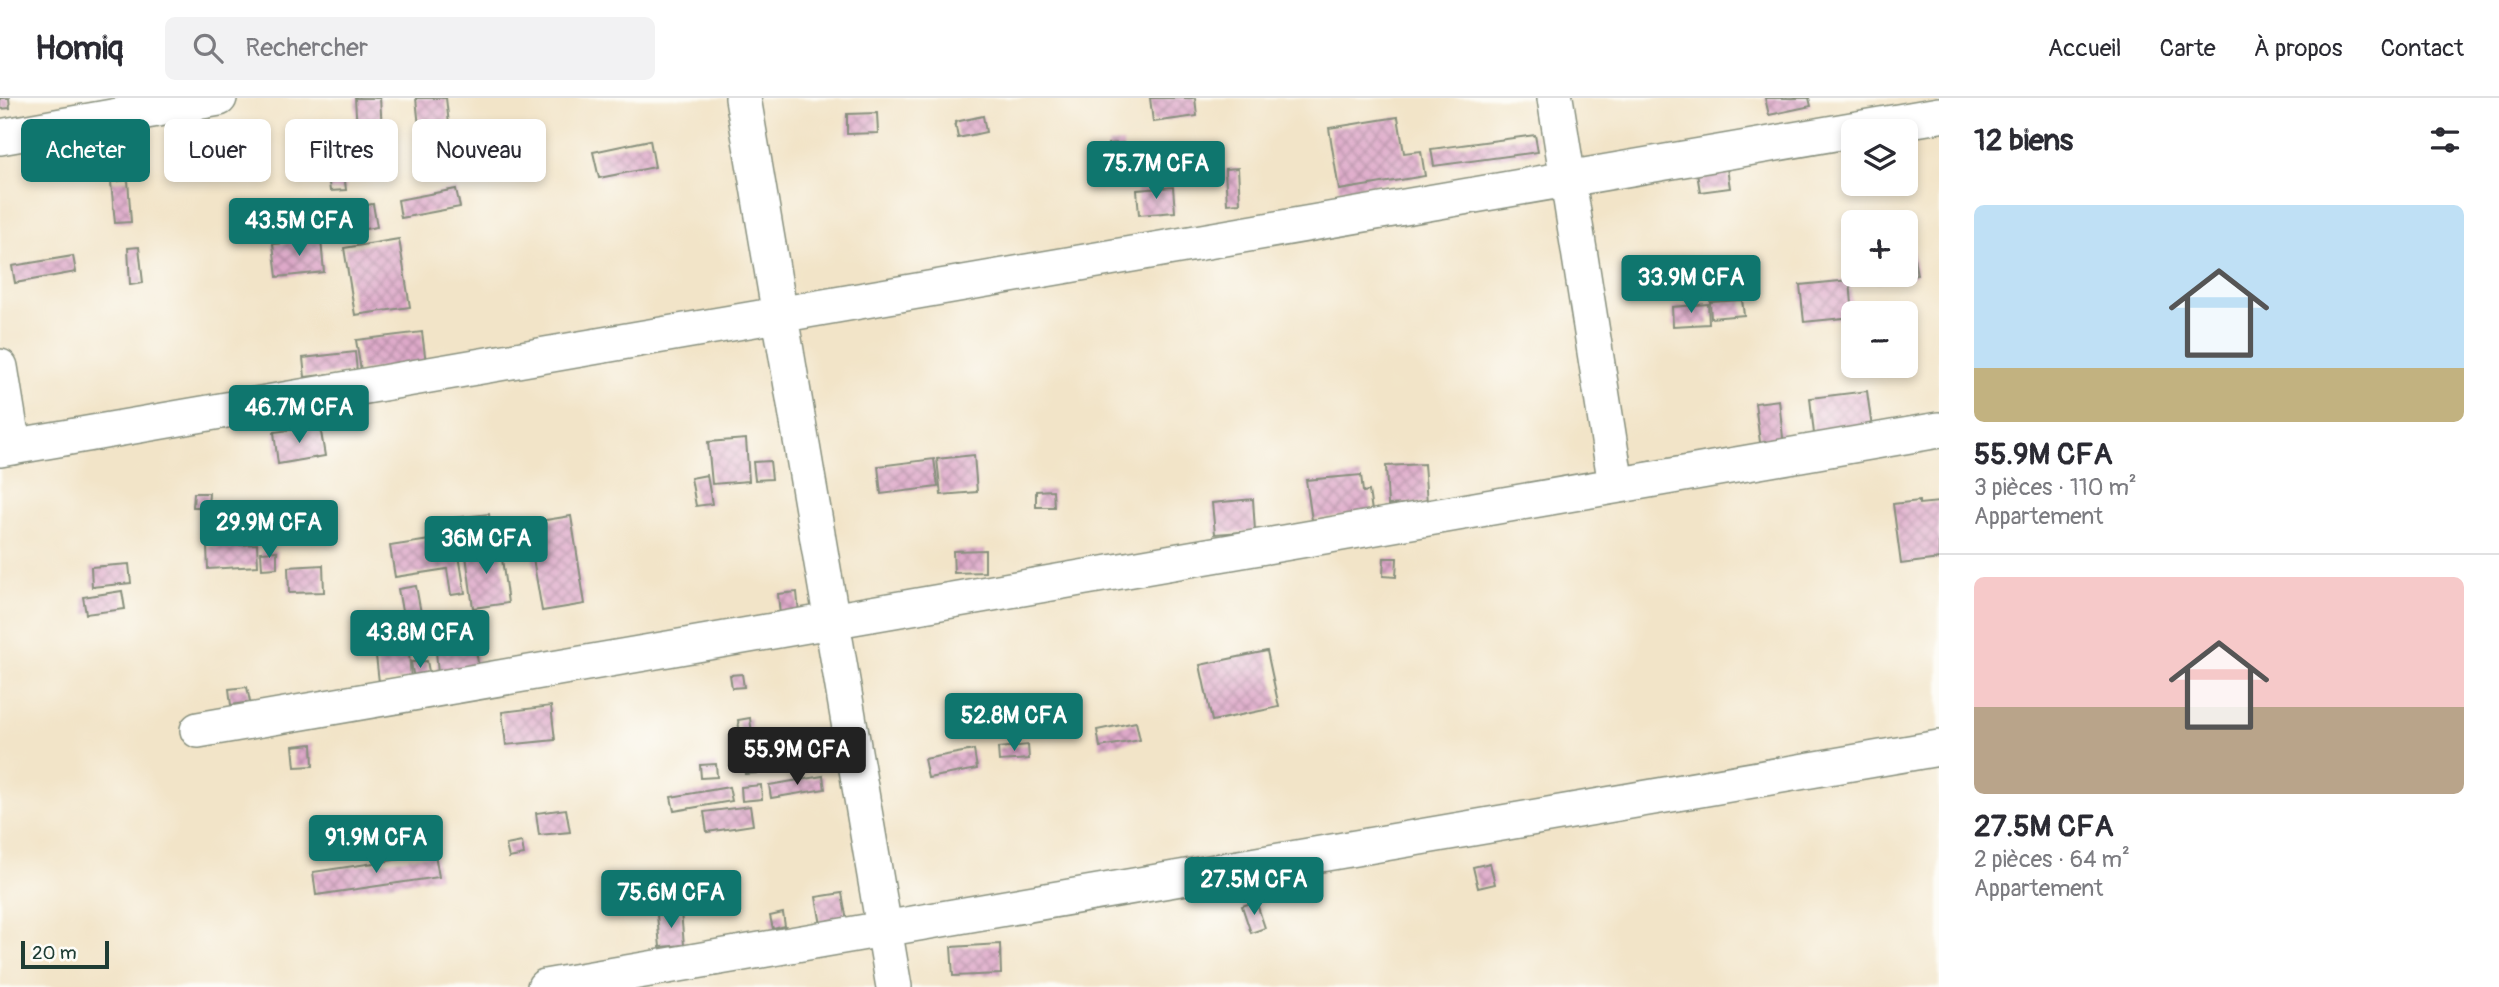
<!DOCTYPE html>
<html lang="fr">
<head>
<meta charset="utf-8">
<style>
  :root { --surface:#fff; --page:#f2f2f3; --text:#2b2b33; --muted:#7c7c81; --line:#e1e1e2; --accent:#0f766e }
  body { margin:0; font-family:Pangolin,sans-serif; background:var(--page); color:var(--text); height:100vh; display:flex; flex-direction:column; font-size:26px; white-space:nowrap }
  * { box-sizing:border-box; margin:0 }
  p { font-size:23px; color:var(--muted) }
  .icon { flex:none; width:38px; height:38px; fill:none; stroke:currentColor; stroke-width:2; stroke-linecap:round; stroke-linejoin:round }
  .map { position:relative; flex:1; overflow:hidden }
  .details { display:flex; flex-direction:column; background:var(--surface); width:560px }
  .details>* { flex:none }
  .hud { position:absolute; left:21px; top:21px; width:665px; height:63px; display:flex; gap:14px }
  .controls { position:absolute; left:1841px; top:21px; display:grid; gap:14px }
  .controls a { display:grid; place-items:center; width:77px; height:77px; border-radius:10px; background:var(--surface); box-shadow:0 4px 10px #0003; font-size:35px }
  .scale { position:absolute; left:21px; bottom:18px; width:88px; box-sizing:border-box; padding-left:7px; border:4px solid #1f3d34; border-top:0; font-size:19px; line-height:24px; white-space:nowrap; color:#1f3d34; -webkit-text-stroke:5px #fdfcf7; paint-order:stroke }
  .price { position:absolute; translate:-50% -60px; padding:0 16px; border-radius:7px; background:var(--accent); color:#fff; font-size:23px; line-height:46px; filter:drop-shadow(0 2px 4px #0008) }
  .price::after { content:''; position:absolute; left:50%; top:42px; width:21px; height:16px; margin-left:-10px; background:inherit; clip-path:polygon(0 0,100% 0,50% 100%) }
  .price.current { background:#222; color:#fff }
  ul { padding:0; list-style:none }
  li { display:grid; align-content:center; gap:14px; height:371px; padding:0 35px }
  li+li { border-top:2px solid var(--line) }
  li span { display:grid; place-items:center; height:217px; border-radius:10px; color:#555 }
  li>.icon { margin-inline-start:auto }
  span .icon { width:126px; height:126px; fill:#fffc; stroke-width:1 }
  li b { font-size:30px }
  h2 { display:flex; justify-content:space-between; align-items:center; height:84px; padding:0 35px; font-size:30px }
  .chip { padding:0 24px; border-radius:10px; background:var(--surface); box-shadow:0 4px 10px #0003; font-size:24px; line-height:63px }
  .chip.current { background:var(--accent); color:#fff }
  header { display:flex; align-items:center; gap:42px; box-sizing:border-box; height:98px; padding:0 35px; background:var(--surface); border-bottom:2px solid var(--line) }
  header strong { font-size:33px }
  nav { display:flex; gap:38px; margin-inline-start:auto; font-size:24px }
  .search { width:490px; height:63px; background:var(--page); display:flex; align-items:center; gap:18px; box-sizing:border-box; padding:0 24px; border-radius:10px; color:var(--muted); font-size:26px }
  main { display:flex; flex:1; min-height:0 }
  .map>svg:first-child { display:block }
  .building { fill:url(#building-cross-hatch) }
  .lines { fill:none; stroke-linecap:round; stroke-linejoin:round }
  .minor-casing { stroke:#88907e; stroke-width:38 }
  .minor { stroke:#fff; stroke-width:35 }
</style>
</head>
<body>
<header>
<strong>Homiq</strong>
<div class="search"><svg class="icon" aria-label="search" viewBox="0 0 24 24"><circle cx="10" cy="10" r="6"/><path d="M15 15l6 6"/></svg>Rechercher</div>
<nav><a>Accueil</a><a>Carte</a><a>À propos</a><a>Contact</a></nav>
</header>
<main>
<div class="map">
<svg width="1939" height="889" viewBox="0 0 1939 889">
  <defs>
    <pattern id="building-cross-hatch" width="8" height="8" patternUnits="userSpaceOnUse" patternTransform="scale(1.75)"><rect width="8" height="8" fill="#dea9c9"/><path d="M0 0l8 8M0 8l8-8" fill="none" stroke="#b38ba4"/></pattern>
  </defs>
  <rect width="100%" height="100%" fill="#fdfcf7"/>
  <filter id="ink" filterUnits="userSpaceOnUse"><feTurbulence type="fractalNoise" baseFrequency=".0143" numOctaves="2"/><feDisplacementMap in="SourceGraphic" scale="14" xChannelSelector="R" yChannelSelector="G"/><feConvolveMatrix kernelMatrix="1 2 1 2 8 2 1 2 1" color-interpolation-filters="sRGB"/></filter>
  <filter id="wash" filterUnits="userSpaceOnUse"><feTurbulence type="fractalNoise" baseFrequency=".00686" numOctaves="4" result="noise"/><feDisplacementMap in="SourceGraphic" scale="28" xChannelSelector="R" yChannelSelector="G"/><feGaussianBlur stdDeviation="1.57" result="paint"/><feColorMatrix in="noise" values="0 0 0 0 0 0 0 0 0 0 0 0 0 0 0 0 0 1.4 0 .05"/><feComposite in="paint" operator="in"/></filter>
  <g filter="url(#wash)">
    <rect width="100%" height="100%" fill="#f2e4c8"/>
    <g id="blocks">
      <path class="building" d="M 0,0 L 9,0 L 10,10 L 0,11 Z
        M 355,0 L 380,0 L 382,30 L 357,32 Z
        M 416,0 L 446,0 L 449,26 L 419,29 Z
        M 1150,0 L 1195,0 L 1197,18 L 1153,24 Z
        M 1765,0 L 1809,0 L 1811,8 L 1769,17 Z
        M 877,15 L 878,35 L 847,36 L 847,16 Z
        M 983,18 L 986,34 L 958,40 L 955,24 Z
        M 1398,19 L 1404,55 L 1421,53 L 1425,78 L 1339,92 L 1329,30 Z
        M 1535,37 L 1538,54 L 1434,68 L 1431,51 Z
        M 124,38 L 135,38 L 135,50 L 124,51 Z
        M 650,42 L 655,69 L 599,80 L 593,54 Z
        M 456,43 L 459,57 L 442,59 L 440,45 Z
        M 1123,45 L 1124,72 L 1110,73 L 1108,46 Z
        M 342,58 L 346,92 L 330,93 L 326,60 Z
        M 1238,70 L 1240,105 L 1227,106 L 1225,71 Z
        M 1727,70 L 1730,90 L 1700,94 L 1697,75 Z
        M 128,82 L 131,124 L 115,125 L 111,84 Z
        M 1173,89 L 1175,114 L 1139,117 L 1137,92 Z
        M 456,91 L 460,109 L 401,120 L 398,102 Z
        M 373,106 L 377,129 L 341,135 L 337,112 Z
        M 399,141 L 410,209 L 355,217 L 344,150 Z
        M 321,142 L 324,174 L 277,179 L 273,146 Z
        M 139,149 L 143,185 L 130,187 L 128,150 Z
        M 1912,149 L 1917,177 L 1877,185 L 1876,177 L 1906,177 L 1906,150 Z
        M 73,158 L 76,174 L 15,185 L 12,168 Z
        M 1850,182 L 1853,219 L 1804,224 L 1800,187 Z
        M 1742,202 L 1744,217 L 1711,220 L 1710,204 Z
        M 1708,206 L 1709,226 L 1673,228 L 1672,209 Z
        M 422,234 L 426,265 L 361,273 L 356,242 Z
        M 355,254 L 357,273 L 305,279 L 303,260 Z
        M 1867,293 L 1872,330 L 1814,336 L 1810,300 Z
        M 1779,302 L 1784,349 L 1761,352 L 1755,305 Z
        M 320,328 L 325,358 L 278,366 L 274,334 Z
        M 746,341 L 749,383 L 712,386 L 708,344 Z
        M 974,357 L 977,394 L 941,397 L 937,361 Z
        M 934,361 L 938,389 L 881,396 L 878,368 Z
        M 770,363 L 772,381 L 755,382 L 753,364 Z
        M 1424,366 L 1427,405 L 1388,407 L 1386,368 Z
        M 707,377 L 712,406 L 696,408 L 691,380 Z
        M 1361,377 L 1363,394 L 1369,393 L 1372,413 L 1312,422 L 1306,382 Z
        M 1053,392 L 1054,409 L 1036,409 L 1036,393 Z
        M 194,395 L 209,395 L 208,409 L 193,409 Z
        M 1253,401 L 1255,433 L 1215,436 L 1212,405 Z
        M 1919,403 L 1919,406 L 1939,404 L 1939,461 L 1901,466 L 1893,406 Z
        M 489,416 L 491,432 L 456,436 L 454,420 Z
        M 571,418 L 585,506 L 542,513 L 527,425 Z
        M 456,438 L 465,495 L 451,497 L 447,471 L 395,479 L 390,448 Z
        M 257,446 L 258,468 L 208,471 L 207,449 Z
        M 500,446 L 508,505 L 473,510 L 465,450 Z
        M 985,452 L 985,474 L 954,475 L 953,453 Z
        M 277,453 L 277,470 L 262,471 L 261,454 Z
        M 1384,460 L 1397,460 L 1396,479 L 1383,478 Z
        M 129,466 L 131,485 L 92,489 L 91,469 Z
        M 323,467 L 324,494 L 289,495 L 288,469 Z
        M 416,488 L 428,553 L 410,556 L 398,491 Z
        M 122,493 L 125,511 L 86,516 L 83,499 Z
        M 797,494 L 799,515 L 780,517 L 778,496 Z
        M 472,526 L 479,571 L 438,576 L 436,553 L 455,551 L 452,529 Z
        M 1267,553 L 1279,609 L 1212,623 L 1200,567 Z
        M 409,555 L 411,581 L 379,584 L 376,558 Z
        M 427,563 L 430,579 L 414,581 L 411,564 Z
        M 742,576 L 744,589 L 732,590 L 730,577 Z
        M 247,589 L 250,604 L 231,607 L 229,591 Z
        M 551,608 L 555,642 L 506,647 L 502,614 Z
        M 750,620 L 757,675 L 745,676 L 738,622 Z
        M 1136,624 L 1140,642 L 1100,649 L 1097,632 Z
        M 312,646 L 313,668 L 295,669 L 293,648 Z
        M 1028,647 L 1029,661 L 999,663 L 998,650 Z
        M 974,652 L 977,671 L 928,680 L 924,661 Z
        M 716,666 L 717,679 L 701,680 L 700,667 Z
        M 823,678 L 825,691 L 771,700 L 769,687 Z
        M 761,687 L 762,701 L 742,703 L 741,689 Z
        M 729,689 L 732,703 L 674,713 L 671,699 Z
        M 750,708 L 753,727 L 707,734 L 704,714 Z
        M 566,711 L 570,734 L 539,737 L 536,715 Z
        M 522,744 L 524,757 L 509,760 L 506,747 Z
        M 435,756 L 439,779 L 316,797 L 313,774 Z
        M 1490,765 L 1495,786 L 1478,790 L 1473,769 Z
        M 842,795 L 847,823 L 821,827 L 816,799 Z
        M 1256,803 L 1265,830 L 1251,835 L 1242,808 Z
        M 681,814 L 684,847 L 660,849 L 657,817 Z
        M 783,815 L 785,828 L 773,831 L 770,818 Z
        M 1000,846 L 1001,876 L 953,878 L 951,849 Z"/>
    </g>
  </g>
  <g filter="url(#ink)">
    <use href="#blocks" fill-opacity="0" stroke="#88907e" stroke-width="2"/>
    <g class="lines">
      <defs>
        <path id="minor" d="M 743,0 L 894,889
          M 1555,0 L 1616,387
          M 0,39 L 219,0
          M 0,269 L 13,349
          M 0,351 L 1939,17
          M 198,632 L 1939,332
          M 545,889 L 1939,650"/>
      </defs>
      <use href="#minor" class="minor-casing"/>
      <use href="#minor" class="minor"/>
    </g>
  </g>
</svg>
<div class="controls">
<a><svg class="icon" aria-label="layers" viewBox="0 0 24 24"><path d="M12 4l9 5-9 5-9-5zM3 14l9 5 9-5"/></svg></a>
<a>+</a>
<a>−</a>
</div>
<div class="scale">20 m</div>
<b class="price" style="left:1156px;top:103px">75.7M CFA</b>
<b class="price" style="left:299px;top:160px">43.5M CFA</b>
<b class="price" style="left:1691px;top:217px">33.9M CFA</b>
<b class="price" style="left:299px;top:347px">46.7M CFA</b>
<b class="price" style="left:269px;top:462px">29.9M CFA</b>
<b class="price" style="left:486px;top:478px">36M CFA</b>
<b class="price" style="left:420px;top:572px">43.8M CFA</b>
<b class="price" style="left:1014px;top:655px">52.8M CFA</b>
<b class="price current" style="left:797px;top:689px">55.9M CFA</b>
<b class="price" style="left:376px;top:777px">91.9M CFA</b>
<b class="price" style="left:1254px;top:819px">27.5M CFA</b>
<b class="price" style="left:671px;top:832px">75.6M CFA</b>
<div class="hud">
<a class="chip current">Acheter</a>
<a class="chip">Louer</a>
<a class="chip">Filtres</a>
<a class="chip">Nouveau</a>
</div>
</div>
<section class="details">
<h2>12 biens<svg class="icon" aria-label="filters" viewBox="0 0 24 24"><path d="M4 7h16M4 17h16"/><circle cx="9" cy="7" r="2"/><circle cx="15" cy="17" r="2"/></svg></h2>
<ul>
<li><span style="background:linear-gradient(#bfe0f5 75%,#c2b280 0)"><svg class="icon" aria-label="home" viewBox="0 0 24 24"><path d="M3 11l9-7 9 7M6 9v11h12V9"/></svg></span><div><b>55.9M CFA</b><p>3 pièces · 110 m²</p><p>Appartement</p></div></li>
<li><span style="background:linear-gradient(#f6c9c9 60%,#b9a48a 0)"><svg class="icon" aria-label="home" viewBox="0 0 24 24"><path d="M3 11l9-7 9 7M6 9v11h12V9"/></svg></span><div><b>27.5M CFA</b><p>2 pièces · 64 m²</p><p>Appartement</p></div></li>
</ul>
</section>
</main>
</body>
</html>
